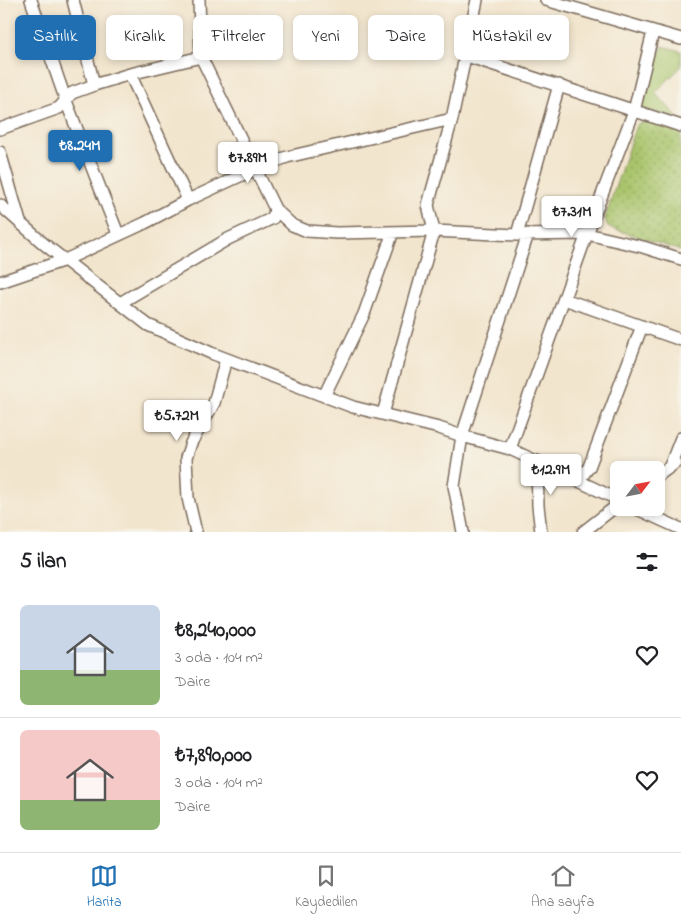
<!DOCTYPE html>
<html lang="tr">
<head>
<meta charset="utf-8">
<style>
  :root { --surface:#fff; --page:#f6f6f6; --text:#202124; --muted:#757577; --line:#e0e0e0; --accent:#1f6fb2 }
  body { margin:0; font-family:"Indie Flower",sans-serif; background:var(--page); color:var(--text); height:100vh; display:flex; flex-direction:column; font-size:19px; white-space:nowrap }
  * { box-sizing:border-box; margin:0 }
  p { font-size:16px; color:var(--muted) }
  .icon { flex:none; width:28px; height:28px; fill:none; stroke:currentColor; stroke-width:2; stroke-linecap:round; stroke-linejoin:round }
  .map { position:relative; height:532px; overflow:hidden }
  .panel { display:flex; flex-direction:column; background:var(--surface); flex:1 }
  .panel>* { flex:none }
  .guide { position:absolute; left:15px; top:15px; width:651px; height:45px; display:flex; gap:10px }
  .needle { width:32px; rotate:58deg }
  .buttons { position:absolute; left:610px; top:461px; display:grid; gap:10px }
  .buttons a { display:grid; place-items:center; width:55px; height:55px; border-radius:8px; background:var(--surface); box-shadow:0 2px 8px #0003; font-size:25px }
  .price { position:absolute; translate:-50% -42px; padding:0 11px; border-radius:5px; background:#fff; color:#222; font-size:16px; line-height:32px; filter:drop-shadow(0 1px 2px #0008) }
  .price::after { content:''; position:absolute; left:50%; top:30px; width:15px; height:11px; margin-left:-8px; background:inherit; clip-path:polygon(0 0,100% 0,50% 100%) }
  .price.selected { background:var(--accent); color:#fff }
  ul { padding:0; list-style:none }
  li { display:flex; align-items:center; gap:15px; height:125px; padding:0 20px }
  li+li { border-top:1px solid var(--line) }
  li span { display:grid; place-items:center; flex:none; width:140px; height:100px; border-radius:8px; color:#555 }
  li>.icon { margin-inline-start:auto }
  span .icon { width:60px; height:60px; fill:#fffc; stroke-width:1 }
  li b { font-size:21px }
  h2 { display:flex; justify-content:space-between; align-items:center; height:60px; padding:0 20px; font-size:21px }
  .tag { padding:0 18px; border-radius:8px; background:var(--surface); box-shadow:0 2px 8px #0003; font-size:18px; line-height:45px }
  .tag.selected { background:var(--accent); color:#fff }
  .tabs { display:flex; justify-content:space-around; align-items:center; height:70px; border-top:1px solid var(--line); background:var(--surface); font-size:14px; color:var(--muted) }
  .tabs a { display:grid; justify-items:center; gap:2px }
  .tabs .selected { color:var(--accent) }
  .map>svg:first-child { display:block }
  .grass { fill:#a8c46a; stroke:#727744 }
  .park { fill:url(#park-dots); stroke:#727744 }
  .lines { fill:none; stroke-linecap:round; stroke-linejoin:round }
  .minor-casing { stroke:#7b6b5b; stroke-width:14 }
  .minor { stroke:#fff; stroke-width:11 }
</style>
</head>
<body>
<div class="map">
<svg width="681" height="532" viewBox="0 0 681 532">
  <defs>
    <pattern id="park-dots" width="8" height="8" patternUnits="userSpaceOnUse" patternTransform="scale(1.25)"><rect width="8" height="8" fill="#a8c46a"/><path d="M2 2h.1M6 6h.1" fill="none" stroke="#8a9f57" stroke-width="1.8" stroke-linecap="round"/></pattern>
  </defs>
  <rect width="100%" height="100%" fill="#f7f3e8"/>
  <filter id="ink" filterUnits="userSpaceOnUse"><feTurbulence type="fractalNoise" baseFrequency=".02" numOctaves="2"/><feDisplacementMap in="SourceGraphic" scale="10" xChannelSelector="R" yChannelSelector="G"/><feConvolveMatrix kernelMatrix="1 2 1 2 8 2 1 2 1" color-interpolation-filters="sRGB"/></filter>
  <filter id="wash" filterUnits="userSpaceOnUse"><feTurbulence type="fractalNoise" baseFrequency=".0096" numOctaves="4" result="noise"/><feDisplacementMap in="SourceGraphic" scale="20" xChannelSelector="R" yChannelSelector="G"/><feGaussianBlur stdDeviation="1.12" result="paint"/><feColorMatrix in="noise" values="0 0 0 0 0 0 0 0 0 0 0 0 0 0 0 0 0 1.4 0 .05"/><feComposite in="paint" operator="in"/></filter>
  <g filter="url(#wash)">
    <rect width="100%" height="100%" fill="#f2e5cd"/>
    <path class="grass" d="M 662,46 L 681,51 L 681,67 L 655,93 L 676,115 L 674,118 L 642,108 Z"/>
    <path class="park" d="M 641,122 L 650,122 L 681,132 L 681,251 L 608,227 L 605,218 L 636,125 Z"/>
  </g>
  <g filter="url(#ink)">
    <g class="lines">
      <defs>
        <path id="minor" d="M 31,0 L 66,101 L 118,234
          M 73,0 L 94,85
          M 546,0 L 681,39
          M 464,55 L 681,126
          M 130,74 L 188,200
          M 0,129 L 59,108 L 72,93 L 94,85 L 130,74 L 201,57
          M 0,152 L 20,222
          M 0,205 L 44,244 L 148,325 L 211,353 L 353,407 L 439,428 L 462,436 L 510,449 L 619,500
          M 275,209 L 292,225 L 307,231 L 337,233 L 434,231 L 517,235 L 587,234 L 643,247 L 681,259
          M 517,235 L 559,85
          M 0,282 L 65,260 L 145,223 L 188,200 L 255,169 L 287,157 L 452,119
          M 564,299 L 681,340
          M 120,303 L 228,239 L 273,218 L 275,209 L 201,57 L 199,0
          M 324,396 L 364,314 L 393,232
          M 383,414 L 434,231 L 428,205 L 452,119 L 477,0
          M 510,449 L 587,234 L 634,111 L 653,32
          M 537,461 L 538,506 L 541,532
          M 670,466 L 681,438
          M 656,477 L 675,463
          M 579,480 L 589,467 L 642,326
          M 635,508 L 681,529
          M 196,532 L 188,498 L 186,458 L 191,443 L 214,403 L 226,359
          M 463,532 L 454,486 L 462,436 L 528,234
          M 583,532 L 619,504"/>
      </defs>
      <use href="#minor" class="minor-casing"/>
      <use href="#minor" class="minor"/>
    </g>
  </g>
</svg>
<div class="buttons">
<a><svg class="needle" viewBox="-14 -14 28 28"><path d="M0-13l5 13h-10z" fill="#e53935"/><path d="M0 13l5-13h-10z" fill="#757577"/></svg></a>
</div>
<b class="price selected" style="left:80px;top:172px">₺8.24M</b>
<b class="price" style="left:248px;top:184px">₺7.89M</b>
<b class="price" style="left:572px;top:238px">₺7.31M</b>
<b class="price" style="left:177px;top:442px">₺5.72M</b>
<b class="price" style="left:551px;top:496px">₺12.9M</b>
<div class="guide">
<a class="tag selected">Satılık</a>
<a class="tag">Kiralık</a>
<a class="tag">Filtreler</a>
<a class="tag">Yeni</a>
<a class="tag">Daire</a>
<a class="tag">Müstakil ev</a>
</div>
</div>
<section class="panel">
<h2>5 ilan<svg class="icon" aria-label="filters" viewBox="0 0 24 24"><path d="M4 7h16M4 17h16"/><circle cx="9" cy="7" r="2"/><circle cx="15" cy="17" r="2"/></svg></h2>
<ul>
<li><span style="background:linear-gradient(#c9d6e8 65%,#8fb573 0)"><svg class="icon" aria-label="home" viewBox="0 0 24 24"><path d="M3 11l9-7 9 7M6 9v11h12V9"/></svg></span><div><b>₺8,240,000</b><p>3 oda · 104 m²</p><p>Daire</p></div><svg class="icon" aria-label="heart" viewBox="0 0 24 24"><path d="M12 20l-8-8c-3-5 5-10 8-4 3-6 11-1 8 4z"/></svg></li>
<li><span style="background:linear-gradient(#f6c9c9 70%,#8fb573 0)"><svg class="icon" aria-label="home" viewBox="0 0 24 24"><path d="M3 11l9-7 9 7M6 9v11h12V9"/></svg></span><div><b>₺7,890,000</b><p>3 oda · 104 m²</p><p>Daire</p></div><svg class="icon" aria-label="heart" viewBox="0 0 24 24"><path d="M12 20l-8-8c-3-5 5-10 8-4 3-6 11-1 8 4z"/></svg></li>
</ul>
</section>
<nav class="tabs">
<a class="selected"><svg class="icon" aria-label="map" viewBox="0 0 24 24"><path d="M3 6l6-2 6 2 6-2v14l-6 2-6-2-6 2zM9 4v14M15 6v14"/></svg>Harita</a>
<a><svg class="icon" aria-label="saved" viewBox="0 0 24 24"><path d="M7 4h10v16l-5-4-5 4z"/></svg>Kaydedilen</a>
<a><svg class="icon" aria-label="home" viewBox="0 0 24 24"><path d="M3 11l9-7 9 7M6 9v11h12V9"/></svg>Ana sayfa</a>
</nav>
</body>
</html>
